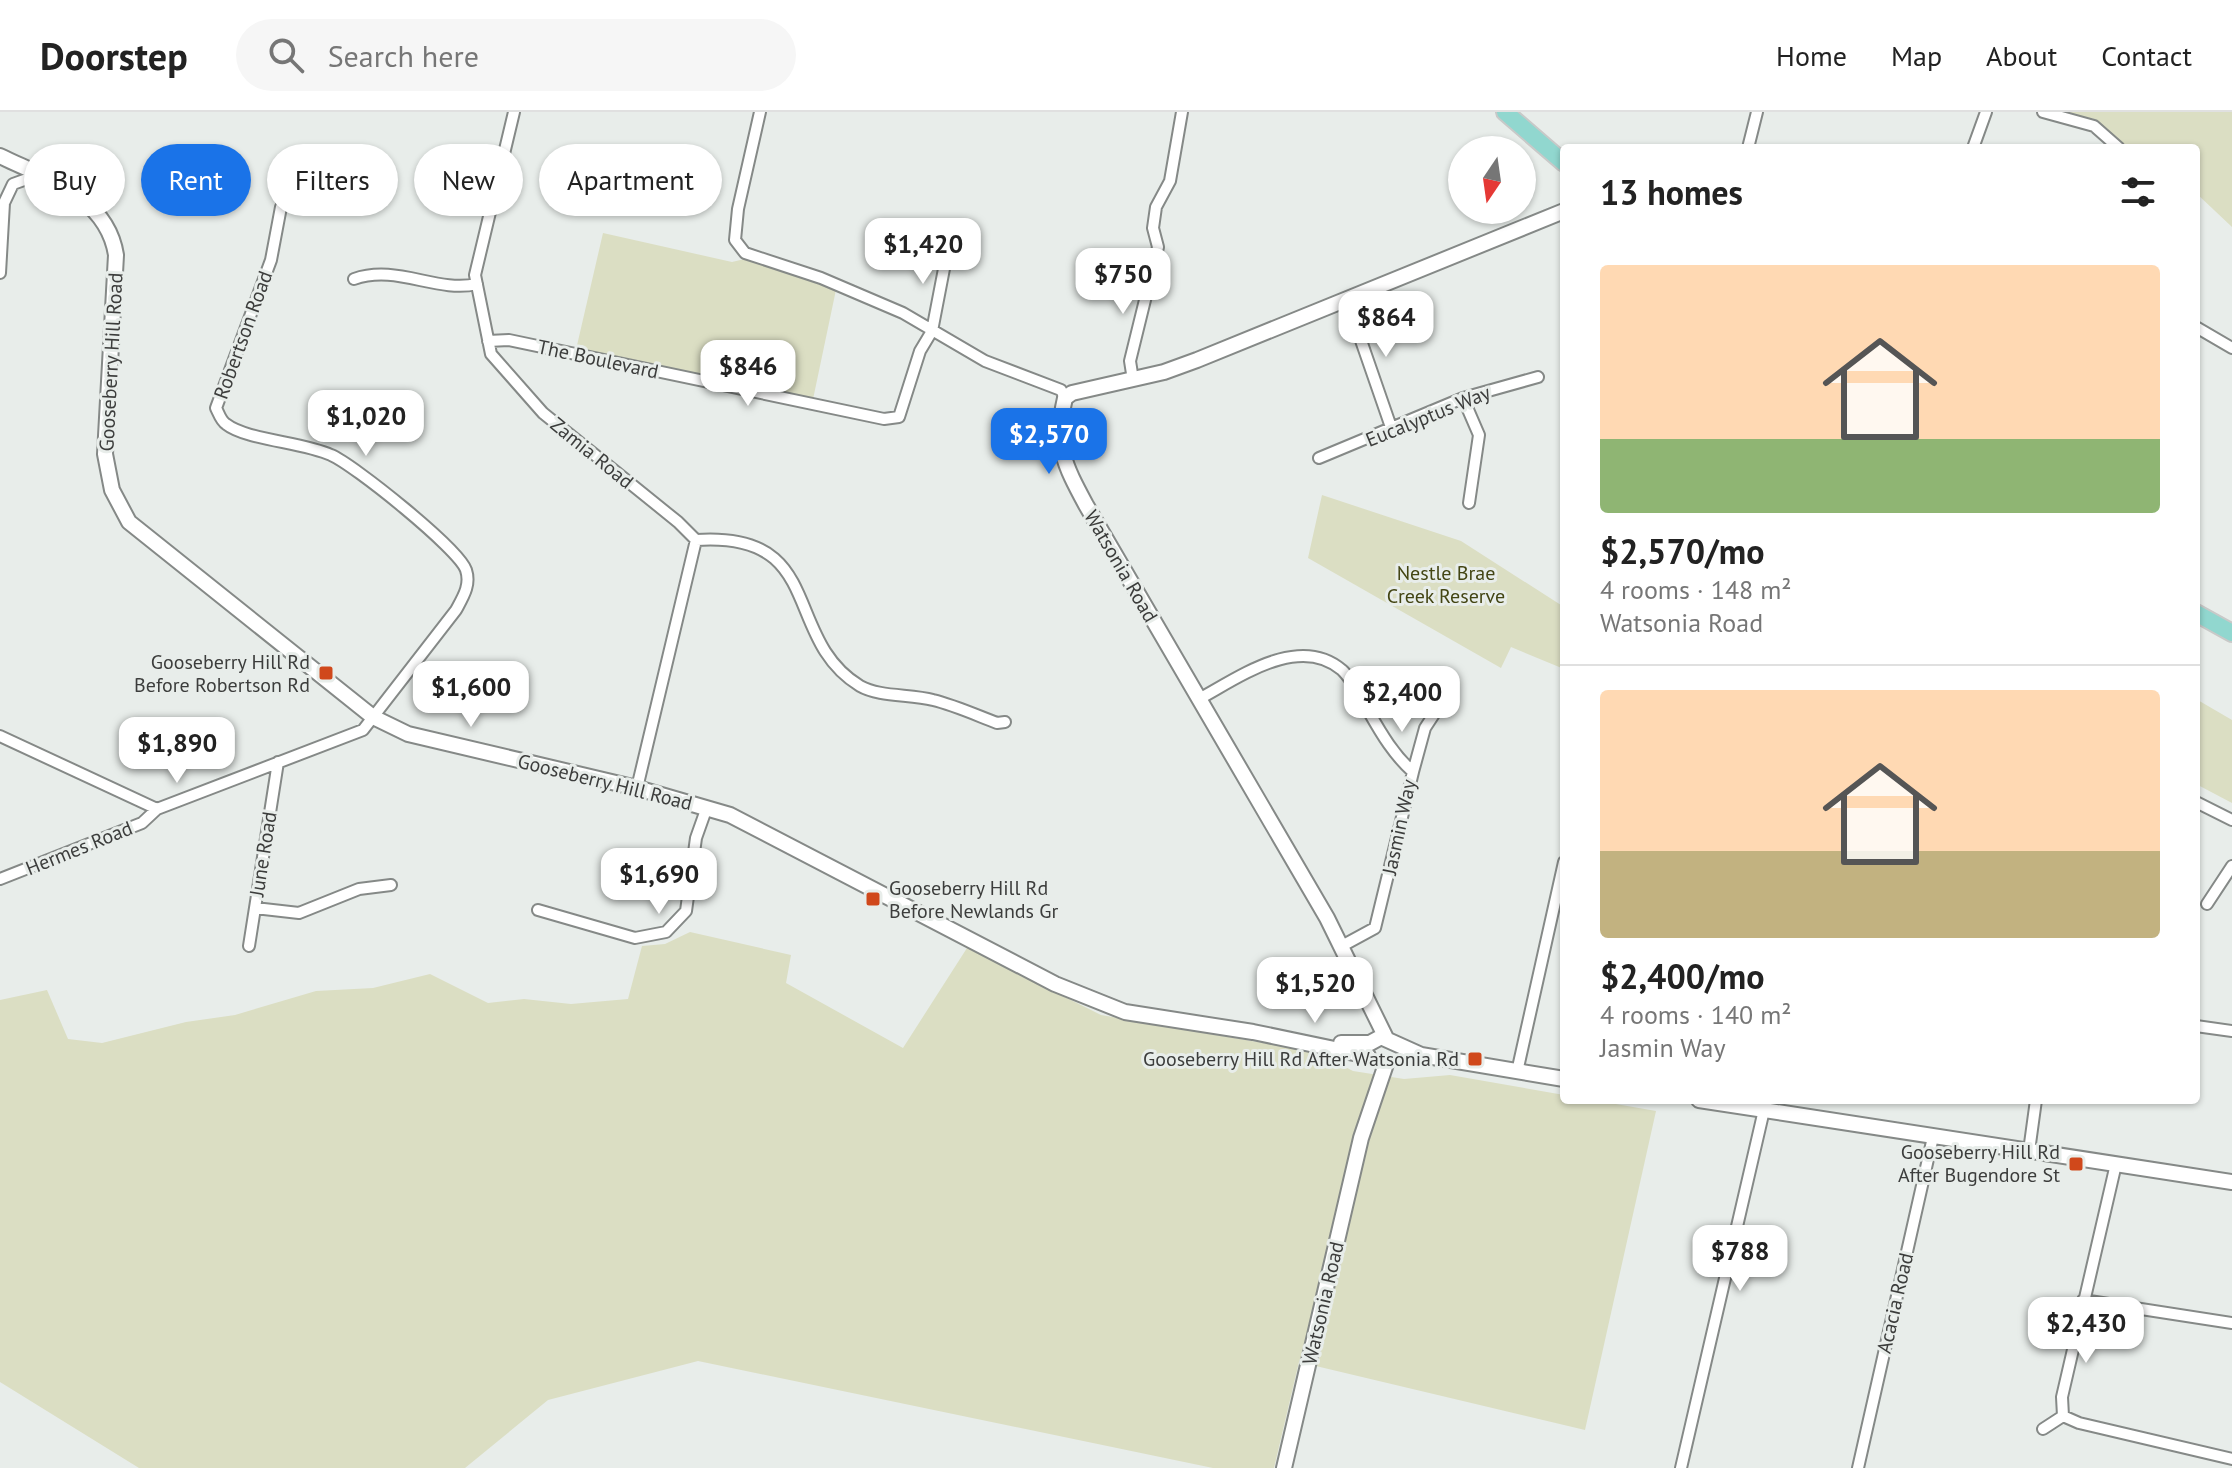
<!DOCTYPE html>
<html lang="en">
<head>
<meta charset="utf-8">
<style>
  :root { --surface:#fff; --page:#f6f6f6; --text:#222; --muted:#767676; --line:#e0e0e0; --accent:#1a73e8 }
  body { margin:0; font-family:"PT Sans",sans-serif; background:var(--page); color:var(--text); height:100vh; display:flex; flex-direction:column; font-size:30px; white-space:nowrap }
  * { box-sizing:border-box; margin:0 }
  p { font-size:26px; color:var(--muted) }
  .icon { flex:none; width:44px; height:44px; fill:none; stroke:currentColor; stroke-width:2; stroke-linecap:round; stroke-linejoin:round }
  .map { position:relative; flex:1; overflow:hidden }
  .side { position:absolute; left:1560px; top:32px; width:640px; height:960px; display:flex; flex-direction:column; background:var(--surface); border-radius:8px; box-shadow:0 2px 6px #0004 }
  .side>* { flex:none }
  .hud { position:absolute; left:24px; top:32px; width:760px; height:72px; display:flex; gap:16px }
  .needle { width:52px; rotate:193deg }
  .tools { position:absolute; left:1448px; top:24px; display:grid; gap:16px }
  .tools a { display:grid; place-items:center; width:88px; height:88px; border-radius:50%; background:var(--surface); box-shadow:0 2px 6px #0004; font-size:40px }
  .price { position:absolute; translate:-50% -68px; padding:0 18px; border-radius:16px; background:#fff; color:#222; font-size:26px; line-height:52px; filter:drop-shadow(0 2px 4px #0008) }
  .price::after { content:''; position:absolute; left:50%; top:48px; width:24px; height:18px; margin-left:-12px; background:inherit; clip-path:polygon(0 0,100% 0,50% 100%) }
  .price.active { background:var(--accent); color:#fff }
  ul { padding:0; list-style:none }
  li { display:grid; align-content:center; gap:16px; height:424px; padding:0 40px }
  li+li { border-top:2px solid var(--line) }
  li span { display:grid; place-items:center; height:248px; border-radius:8px; color:#555 }
  li>.icon { margin-inline-start:auto }
  span .icon { width:144px; height:144px; fill:#fffc; stroke-width:1 }
  li b { font-size:34px }
  h2 { display:flex; justify-content:space-between; align-items:center; height:96px; padding:0 40px; font-size:34px }
  .chip { padding:0 28px; border-radius:36px; background:var(--surface); box-shadow:0 2px 6px #0004; font-size:28px; line-height:72px }
  .chip.active { background:var(--accent); color:#fff }
  header { display:flex; align-items:center; gap:48px; box-sizing:border-box; height:112px; padding:0 40px; background:var(--surface); border-bottom:2px solid var(--line) }
  header strong { font-size:38px }
  nav { display:flex; gap:44px; margin-inline-start:auto; font-size:28px }
  .search { width:560px; height:72px; background:var(--page); display:flex; align-items:center; gap:20px; box-sizing:border-box; padding:0 28px; border-radius:44px; color:var(--muted); font-size:30px }
  .map>svg:first-child { display:block }
  .green { fill:#dbdec3 }
  .lines { fill:none; stroke-linecap:round; stroke-linejoin:round }
  .street-casing { stroke:#858987; stroke-width:14 }
  .secondary-casing { stroke:#858987; stroke-width:18 }
  .primary-casing { stroke:#c8c9c8; stroke-width:20 }
  .street { stroke:#fff; stroke-width:10 }
  .secondary { stroke:#fff; stroke-width:14 }
  .primary { stroke:#91d7cf; stroke-width:16 }
  .poi-dot { fill:#d0481b; stroke:#e8edea; stroke-width:3 }
  .labels { text-anchor:middle; stroke-width:6; stroke-linejoin:round; paint-order:stroke }
  .street-label { font-size:20px; fill:#3c3d3c; stroke:#e8edea }
  .park-label { font-size:20px; fill:#434513; stroke:#e8edea }
  .poi-label { font-size:20px; fill:#3c3d3c; stroke:#e8edea; text-anchor:end }
</style>
</head>
<body>
<header>
<strong>Doorstep</strong>
<div class="search"><svg class="icon" aria-label="search" viewBox="0 0 24 24"><circle cx="10" cy="10" r="6"/><path d="M15 15l6 6"/></svg>Search here</div>
<nav><a>Home</a><a>Map</a><a>About</a><a>Contact</a></nav>
</header>
<div class="map">
<svg width="2232" height="1356" viewBox="0 0 2232 1356">
  <rect width="100%" height="100%" fill="#e8edea"/>
  <path class="green" d="M 2064,0 L 2232,0 L 2232,115 L 2196,81 L 2196,36 L 2119,36 L 2094,14 L 2094,7 Z
    M 603,121 L 732,150 L 757,144 L 837,173 L 812,292 L 575,242 Z
    M 1322,383 L 1461,429 L 1564,495 L 1564,557 L 1511,535 L 1501,556 L 1308,446 Z
    M 2196,587 L 2232,608 L 2232,691 L 2196,672 Z
    M 690,820 L 791,843 L 786,871 L 903,936 L 967,836 L 1101,903 L 1316,940 L 1353,959 L 1404,967 L 1450,963 L 1564,983 L 1564,988 L 1593,988 L 1656,999 L 1585,1318 L 1299,1250 L 1274,1356 L 1213,1356 L 698,1249 L 548,1288 L 465,1356 L 139,1356 L 0,1270 L 0,888 L 47,878 L 68,927 L 102,931 L 186,910 L 235,903 L 316,879 L 373,876 L 430,862 L 488,891 L 524,887 L 571,892 L 628,887 L 642,834 L 665,832 Z"/>
  <g class="lines">
    <defs>
      <path id="street" d="M 514,0 L 475,163 L 491,242 L 543,301 L 678,410 L 696,428 L 637,676
        M 760,0 L 738,97 L 735,128 L 745,141 L 821,166 L 903,201 L 985,249 L 1061,278 L 1065,286
        M 2043,0 L 2094,14 L 2119,36
        M 1748,36 L 1757,0
        M 1973,36 L 1986,0
        M 0,161 L 4,91 L 13,72 L 38,63
        M 354,167 C 397,152 436,181 477,172
        M 1347,188 L 1392,318
        M 2196,215 L 2232,236
        M 488,229 L 509,228 L 884,307 L 899,305 L 920,239 L 932,219 L 948,136
        M 1133,268 L 1130,249 L 1158,135 L 1153,116 L 1156,95 L 1170,69 L 1182,0
        M 1463,286 L 1479,323 L 1469,391
        M 1319,346 L 1463,286 L 1538,265
        M 696,428 C 827,419 781,526 860,574 C 879,585 911,582 933,588 C 954,593 976,603 997,611 L 1005,610
        M 1199,587 C 1238,566 1299,521 1342,558 C 1353,568 1361,588 1369,600 C 1382,623 1394,643 1413,660 L 1375,816 L 1340,835
        M 0,624 L 157,697
        M 1413,660 L 1425,616 L 1442,590
        M 2196,690 L 2232,708
        M 0,767 L 142,711 L 157,697 L 363,618 L 456,498 C 463,485 471,473 466,458 C 459,437 353,352 331,343 C 303,330 246,328 226,312 C 221,309 219,302 216,296 L 271,148 L 281,95
        M 2207,792 L 2232,754
        M 255,796 L 299,801 L 359,777 L 391,773
        M 538,798 L 635,826 L 666,820 L 686,799 L 696,726 L 707,695
        M 249,834 L 278,650
        M 2196,914 L 2232,919
        M 1517,960 L 1564,750
        M 2029,1039 L 2036,988
        M 2116,1052 L 2062,1285 L 2063,1304 L 2079,1311 L 2232,1347
        M 2083,1188 L 2232,1211
        M 2043,1317 L 2063,1304
        M 1681,1356 L 1764,998
        M 1858,1356 L 1933,1025"/>
      <path id="secondary" d="M 0,44 C 47,67 107,85 116,143 L 105,342 L 112,378 L 129,410 L 373,605 L 408,622 L 637,676 L 730,703 L 1055,872 L 1125,900 L 1253,920 L 1368,944
        M 1386,926 L 1327,806 L 1086,393 C 1064,352 1054,333 1065,286 L 1072,281 L 1164,260 L 1197,248 L 1564,99
        M 1341,931 L 1370,931 L 1381,925 L 1421,943 L 1564,967
        M 1699,988 L 2232,1070
        M 1284,1356 L 1361,1026 L 1386,952"/>
      <path id="primary" d="M 1505,0 L 1564,51
        M 2196,501 L 2232,521"/>
    </defs>
    <use href="#street" class="street-casing"/>
    <use href="#secondary" class="secondary-casing"/>
    <use href="#primary" class="primary-casing"/>
    <use href="#street" class="street"/>
    <use href="#secondary" class="secondary"/>
    <use href="#primary" class="primary"/>
  </g>
  <g class="poi-dot">
    <rect x="318" y="553" width="16" height="16" rx="4"/>
    <rect x="865" y="779" width="16" height="16" rx="4"/>
    <rect x="1467" y="939" width="16" height="16" rx="4"/>
    <rect x="2068" y="1044" width="16" height="16" rx="4"/>
  </g>
  <g class="labels">
    <g class="street-label">
      <text transform="translate(243 223) rotate(-70)" y="7">Robertson Road</text>
      <text transform="translate(598 247) rotate(12)" y="7">The Boulevard</text>
      <text transform="translate(111 250) rotate(-87)" y="7">Gooseberry Hill Road</text>
      <text transform="translate(1428 304) rotate(-22)" y="7">Eucalyptus Way</text>
      <text transform="translate(592 341) rotate(39)" y="7">Zamia Road</text>
      <text transform="translate(1121 454) rotate(60)" y="7">Watsonia Road</text>
      <text transform="translate(605 670) rotate(14)" y="7">Gooseberry Hill Road</text>
      <text transform="translate(1399 715) rotate(-78)" y="7">Jasmin Way</text>
      <text transform="translate(79 736) rotate(-22)" y="7">Hermes Road</text>
      <text transform="translate(263 742) rotate(-81)" y="7">June Road</text>
      <text transform="translate(1323 1191) rotate(-77)" y="7">Watsonia Road</text>
      <text transform="translate(1895 1191) rotate(-77)" y="7">Acacia Road</text>
    </g>
    <g class="park-label">
      <text x="1446" y="468">Nestle Brae<tspan x="1446" dy="23">Creek Reserve</tspan></text>
    </g>
    <g class="poi-label">
      <text x="310" y="557">Gooseberry Hill Rd<tspan x="310" dy="23">Before Robertson Rd</tspan></text>
      <text x="889" y="783" text-anchor="start">Gooseberry Hill Rd<tspan x="889" dy="23">Before Newlands Gr</tspan></text>
      <text x="1459" y="954">Gooseberry Hill Rd After Watsonia Rd</text>
      <text x="2060" y="1047">Gooseberry Hill Rd<tspan x="2060" dy="23">After Bugendore St</tspan></text>
    </g>
  </g>
</svg>
<div class="tools">
<a><svg class="needle" viewBox="-14 -14 28 28"><path d="M0-13l5 13h-10z" fill="#e53935"/><path d="M0 13l5-13h-10z" fill="#767676"/></svg></a>
</div>
<b class="price" style="left:923px;top:174px">$1,420</b>
<b class="price" style="left:1123px;top:204px">$750</b>
<b class="price" style="left:1386px;top:247px">$864</b>
<b class="price" style="left:748px;top:296px">$846</b>
<b class="price" style="left:366px;top:346px">$1,020</b>
<b class="price active" style="left:1049px;top:364px">$2,570</b>
<b class="price" style="left:471px;top:617px">$1,600</b>
<b class="price" style="left:1402px;top:622px">$2,400</b>
<b class="price" style="left:177px;top:673px">$1,890</b>
<b class="price" style="left:659px;top:804px">$1,690</b>
<b class="price" style="left:1315px;top:913px">$1,520</b>
<b class="price" style="left:1740px;top:1181px">$788</b>
<b class="price" style="left:2086px;top:1253px">$2,430</b>
<div class="hud">
<a class="chip">Buy</a>
<a class="chip active">Rent</a>
<a class="chip">Filters</a>
<a class="chip">New</a>
<a class="chip">Apartment</a>
</div>
<section class="side">
<h2>13 homes<svg class="icon" aria-label="filters" viewBox="0 0 24 24"><path d="M4 7h16M4 17h16"/><circle cx="9" cy="7" r="2"/><circle cx="15" cy="17" r="2"/></svg></h2>
<ul>
<li><span style="background:linear-gradient(#ffd9b3 70%,#8fb573 0)"><svg class="icon" aria-label="home" viewBox="0 0 24 24"><path d="M3 11l9-7 9 7M6 9v11h12V9"/></svg></span><div><b>$2,570/mo</b><p>4 rooms · 148 m²</p><p>Watsonia Road</p></div></li>
<li><span style="background:linear-gradient(#ffd9b3 65%,#c2b280 0)"><svg class="icon" aria-label="home" viewBox="0 0 24 24"><path d="M3 11l9-7 9 7M6 9v11h12V9"/></svg></span><div><b>$2,400/mo</b><p>4 rooms · 140 m²</p><p>Jasmin Way</p></div></li>
</ul>
</section>
</div>
</body>
</html>
